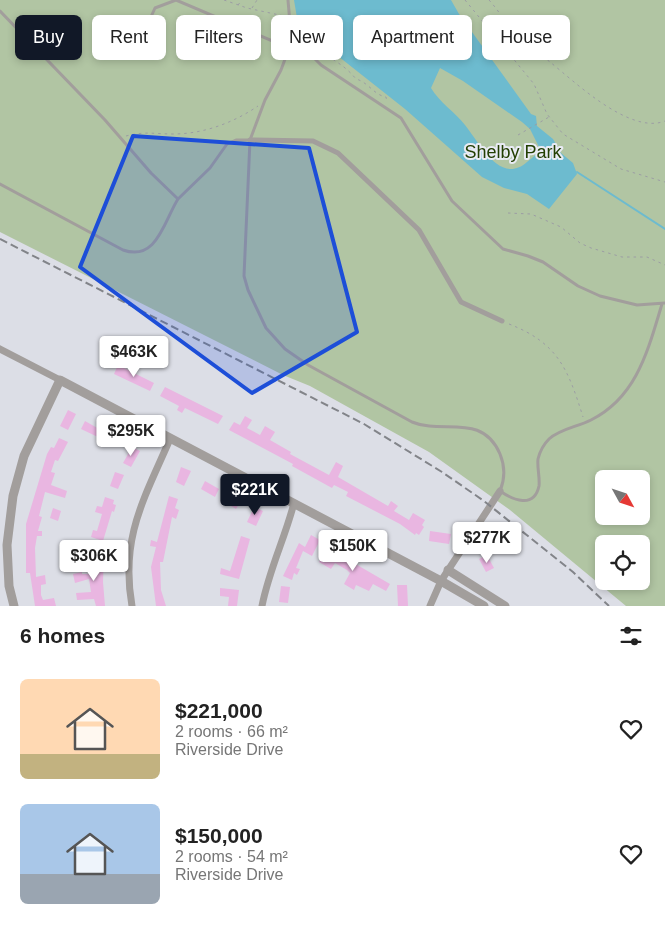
<!DOCTYPE html>
<html lang="en">
<head>
<meta charset="utf-8">
<style>
  :root { --surface:#fff; --page:#f2f2f2; --text:#222; --muted:#767676; --accent:#111827 }
  body { margin:0; font-family:Helvetica,sans-serif; background:var(--page); color:var(--text); height:100vh; display:flex; flex-direction:column; font-size:19px; white-space:nowrap }
  * { box-sizing:border-box; margin:0 }
  p { font-size:16px; color:var(--muted) }
  .icon { flex:none; width:28px; height:28px; fill:none; stroke:currentColor; stroke-width:2; stroke-linecap:round; stroke-linejoin:round }
  .map { position:relative; height:606px; overflow:hidden }
  .panel { display:flex; flex-direction:column; background:var(--surface); flex:1 }
  .panel>* { flex:none }
  .guide { position:absolute; left:15px; top:15px; width:635px; height:45px; display:flex; gap:10px }
  .needle { width:32px; rotate:130deg }
  .fabs { position:absolute; left:595px; top:470px; display:grid; gap:10px }
  .fabs a { display:grid; place-items:center; width:55px; height:55px; border-radius:8px; background:var(--surface); box-shadow:0 2px 8px #0003; font-size:25px }
  .price { position:absolute; translate:-50% -42px; padding:0 11px; border-radius:5px; background:#fff; color:#222; font-size:16px; line-height:32px; filter:drop-shadow(0 1px 2px #0008) }
  .price::after { content:''; position:absolute; left:50%; top:30px; width:15px; height:11px; margin-left:-8px; background:inherit; clip-path:polygon(0 0,100% 0,50% 100%) }
  .price.active { background:var(--accent); color:#fff }
  ul { padding:0; list-style:none }
  li { display:flex; align-items:center; gap:15px; height:125px; padding:0 20px }
  li span { display:grid; place-items:center; flex:none; width:140px; height:100px; border-radius:8px; color:#555 }
  li>.icon { margin-inline-start:auto }
  span .icon { width:60px; height:60px; fill:#fffc; stroke-width:1 }
  li b { font-size:21px }
  h2 { display:flex; justify-content:space-between; align-items:center; height:60px; padding:0 20px; font-size:21px }
  .chip { padding:0 18px; border-radius:8px; background:var(--surface); box-shadow:0 2px 8px #0003; font-size:18px; line-height:45px }
  .chip.active { background:var(--accent); color:#fff }
  .map>svg:first-child { display:block }
  .green { fill:#b1c5a3; fill-rule:evenodd }
  .water { fill:#6dbbcf; fill-rule:evenodd }
  .lines { fill:none; stroke-linecap:round; stroke-linejoin:round }
  .stream { stroke:#6dbbcf; stroke-width:2 }
  .building { fill:#e9b6e1 }
  .path { stroke:#9c9da3; stroke-width:1; stroke-dasharray:2.5 4; stroke-linecap:butt }
  .service { stroke:#a29e9c; stroke-width:3 }
  .pedestrian { stroke:#a29e9c; stroke-width:5 }
  .minor { stroke:#a29e9c; stroke-width:7 }
  .tertiary { stroke:#a29e9c; stroke-width:9 }
  .rail { stroke:#828489; stroke-width:2; stroke-dasharray:8 4; stroke-linecap:butt }
  .marked { fill:#1d4ed8; fill-opacity:0.2; stroke:#1d4ed8; stroke-width:4; stroke-linejoin:round }
  .labels { text-anchor:middle; stroke-width:4; stroke-linejoin:round; paint-order:stroke }
  .park-label { font-size:18px; fill:#233f03; stroke:#e9ebf4 }
</style>
</head>
<body>
<div class="map">
<svg width="665" height="606" viewBox="0 0 665 606">
  <rect width="100%" height="100%" fill="#dcdee6"/>
  <path class="green" d="M 0,0 L 665,0 L 665,606 L 626,606 L 510,510 L 429,452 L 310,386 L 283,375 L 0,232 ZM 604,479 L 641,479 L 641,516 L 604,516 ZM 604,544 L 641,544 L 641,581 L 604,581 Z"/>
  <path class="water" d="M 294,0 L 451,0 L 459,14 L 531,114 L 536,116 L 537,126 L 553,139 L 561,153 L 573,163 L 577,174 L 549,209 L 527,194 L 504,188 L 482,177 L 405,109 L 305,30 L 297,18 ZM 440,68 L 463,81 L 522,122 L 530,129 L 539,147 C 537,155 533,157 527,162 C 500,186 479,142 465,125 C 455,112 439,102 431,88 Z"/>
  <g class="lines">
    <path class="stream" d="M 577,172 L 665,229"/>
  </g>
  <path class="building" d="M 118,365 L 154,383 L 150,391 L 114,374 Z
    M 165,387 L 223,416 L 218,424 L 185,408 L 182,413 L 177,410 L 179,406 L 160,396 Z
    M 68,410 L 76,414 L 68,430 L 60,426 Z
    M 245,416 L 252,420 L 247,428 L 260,435 L 265,426 L 275,432 L 270,440 L 291,452 L 290,454 L 329,475 L 336,462 L 343,466 L 338,477 L 388,506 L 391,501 L 398,506 L 394,511 L 409,520 L 413,513 L 425,520 L 422,525 L 424,527 L 419,535 L 416,533 L 415,535 L 400,524 L 346,496 L 348,492 L 334,485 L 332,488 L 292,466 L 293,464 L 229,430 L 234,422 L 240,425 Z
    M 85,421 L 108,434 L 117,436 L 118,434 L 125,437 L 119,447 L 81,429 Z
    M 59,438 L 68,442 L 58,461 L 55,460 L 51,472 L 55,473 L 51,485 L 67,491 L 65,498 L 45,492 L 39,516 L 42,517 L 38,531 L 42,531 L 42,536 L 37,536 L 35,548 L 36,577 L 45,575 L 46,584 L 41,585 L 41,595 L 43,600 L 54,598 L 56,606 L 35,606 L 30,573 L 26,573 L 26,524 L 47,454 L 51,447 L 54,448 Z
    M 132,447 L 140,451 L 131,467 L 123,463 Z
    M 181,467 L 191,471 L 184,486 L 176,482 Z
    M 115,472 L 124,475 L 118,489 L 110,486 Z
    M 205,481 L 219,489 L 215,497 L 201,489 Z
    M 229,493 L 241,501 L 236,509 L 223,501 Z
    M 169,496 L 178,499 L 175,508 L 179,510 L 176,519 L 172,517 L 163,562 L 160,562 L 161,590 L 166,606 L 156,606 L 151,567 L 156,547 L 150,546 L 151,540 L 157,542 Z
    M 105,497 L 114,500 L 113,504 L 116,505 L 114,512 L 112,511 L 103,541 L 91,537 L 93,530 L 97,531 L 102,514 L 95,512 L 97,506 L 102,507 Z
    M 254,507 L 263,511 L 256,526 L 247,522 Z
    M 53,508 L 61,511 L 58,521 L 50,518 Z
    M 430,531 L 451,534 L 449,544 L 429,541 Z
    M 311,535 L 320,540 L 312,556 L 303,551 L 296,568 L 300,569 L 297,575 L 294,573 L 292,580 L 283,576 L 299,543 L 305,547 Z
    M 241,536 L 250,539 L 239,579 L 220,574 L 221,568 L 230,571 Z
    M 328,548 L 390,584 L 386,591 L 373,584 L 369,591 L 356,585 L 354,590 L 344,584 L 350,573 L 347,570 L 335,563 L 331,569 L 319,562 Z
    M 95,551 L 104,551 L 103,582 L 105,606 L 96,606 L 94,599 L 77,600 L 76,593 L 91,592 L 89,579 L 75,583 L 73,574 L 82,572 L 82,574 L 94,574 Z
    M 487,555 L 494,568 L 486,572 L 479,559 Z
    M 397,585 L 407,585 L 408,606 L 398,606 Z
    M 281,586 L 290,587 L 288,603 L 279,602 Z
    M 220,588 L 239,590 L 237,606 L 228,606 L 229,597 L 220,596 Z"/>
  <g class="lines">
    <path class="path" d="M 224,0 L 247,8 L 284,16
      M 465,0 L 534,84 L 547,114 L 563,134 L 621,169 L 665,182
      M 489,0 C 500,12 508,27 520,39 C 529,48 540,54 550,62 C 575,82 630,135 665,121
      M 238,5 L 242,0
      M 252,8 L 257,0
      M 313,51 L 317,47 C 332,61 343,63 356,79 C 368,82 374,95 386,97 L 387,102
      M 518,135 L 549,117
      M 126,136 C 145,131 154,134 173,134 C 203,134 233,123 258,106
      M 508,213 L 531,214 L 561,227 L 580,243 L 591,248 L 622,257 L 647,257 L 665,265
      M 509,324 C 558,343 568,369 583,417"/>
    <path class="service" d="M 176,0 L 289,48
      M 288,0 L 291,35 L 288,51 L 281,70 L 265,100 L 250,140 L 244,276 L 248,290 L 266,328 L 285,349 L 308,365 L 412,422 C 443,435 482,412 500,454 C 505,466 505,479 500,491 C 513,500 534,509 539,486 C 540,477 537,468 538,459 C 540,451 544,444 549,439 C 560,429 577,427 591,420 C 637,397 648,350 662,304
      M 0,11 L 105,120 L 151,173 L 178,199 C 164,221 157,262 123,250 L 0,184
      M 145,30 L 155,8 L 176,0
      M 291,35 L 321,65 L 401,118 L 452,201 L 503,249 L 528,256 L 543,262 L 578,286 L 600,296 L 637,305 L 665,303
      M 178,199 L 210,168 L 227,144 L 236,140 L 250,140"/>
    <path class="pedestrian" d="M 250,140 L 313,141 L 338,153 L 419,230 L 461,302 L 502,321"/>
    <path class="minor" d="M 0,349 L 60,380
      M 132,606 C 120,538 144,499 170,439
      M 262,606 C 269,570 285,538 294,503
      M 430,606 L 441,581 L 500,491"/>
    <path class="tertiary" d="M 448,570 L 505,606
      M 14,606 L 9,586 L 7,545 L 13,496 L 24,456 L 60,380 L 441,581 L 484,606"/>
    <path class="rail" d="M 0,239 L 364,424 L 442,472 L 484,501 L 573,572 L 609,606"/>
  </g>
  <path class="marked" d="M 133,136 L 309,148 L 357,332 L 252,393 L 80,267 Z"/>
  <g class="labels">
    <g class="park-label">
      <text x="513" y="158">Shelby Park</text>
    </g>
  </g>
</svg>
<div class="fabs">
<a><svg class="needle" viewBox="-14 -14 28 28"><path d="M0-13l5 13h-10z" fill="#e53935"/><path d="M0 13l5-13h-10z" fill="#767676"/></svg></a>
<a><svg class="icon" aria-label="locate" viewBox="0 0 24 24"><circle cx="12" cy="12" r="6"/><path d="M12 2v4M12 18v4M2 12h4M18 12h4"/></svg></a>
</div>
<b class="price" style="left:134px;top:378px">$463K</b>
<b class="price" style="left:131px;top:457px">$295K</b>
<b class="price active" style="left:255px;top:516px">$221K</b>
<b class="price" style="left:487px;top:564px">$277K</b>
<b class="price" style="left:353px;top:572px">$150K</b>
<b class="price" style="left:94px;top:582px">$306K</b>
<div class="guide">
<a class="chip active">Buy</a>
<a class="chip">Rent</a>
<a class="chip">Filters</a>
<a class="chip">New</a>
<a class="chip">Apartment</a>
<a class="chip">House</a>
</div>
</div>
<section class="panel">
<h2>6 homes<svg class="icon" aria-label="filters" viewBox="0 0 24 24"><path d="M4 7h16M4 17h16"/><circle cx="9" cy="7" r="2"/><circle cx="15" cy="17" r="2"/></svg></h2>
<ul>
<li><span style="background:linear-gradient(#ffd9b3 75%,#c2b280 0)"><svg class="icon" aria-label="home" viewBox="0 0 24 24"><path d="M3 11l9-7 9 7M6 9v11h12V9"/></svg></span><div><b>$221,000</b><p>2 rooms · 66 m²</p><p>Riverside Drive</p></div><svg class="icon" aria-label="heart" viewBox="0 0 24 24"><path d="M12 20l-8-8c-3-5 5-10 8-4 3-6 11-1 8 4z"/></svg></li>
<li><span style="background:linear-gradient(#a9c7e8 70%,#9aa5b1 0)"><svg class="icon" aria-label="home" viewBox="0 0 24 24"><path d="M3 11l9-7 9 7M6 9v11h12V9"/></svg></span><div><b>$150,000</b><p>2 rooms · 54 m²</p><p>Riverside Drive</p></div><svg class="icon" aria-label="heart" viewBox="0 0 24 24"><path d="M12 20l-8-8c-3-5 5-10 8-4 3-6 11-1 8 4z"/></svg></li>
</ul>
</section>
</body>
</html>
